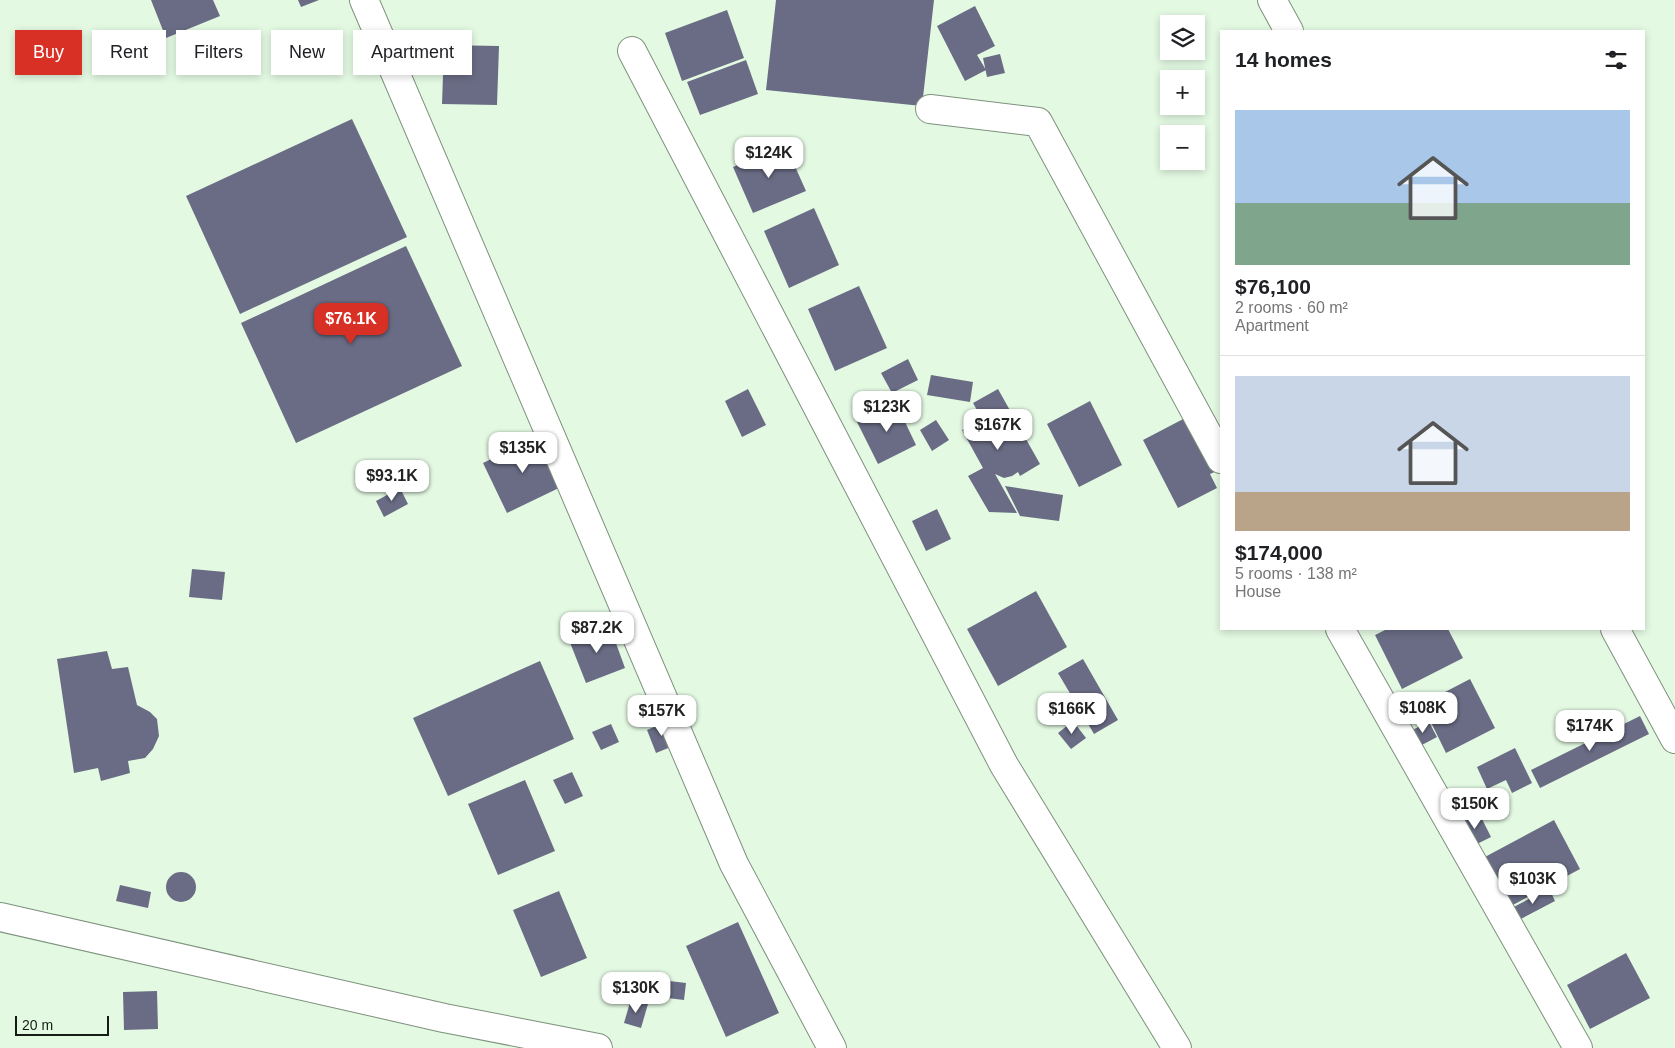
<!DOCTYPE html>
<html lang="en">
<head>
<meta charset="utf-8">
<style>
  :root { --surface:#fff; --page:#f2f2f2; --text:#202124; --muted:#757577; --line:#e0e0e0; --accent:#d93025 }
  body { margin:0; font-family:Helvetica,sans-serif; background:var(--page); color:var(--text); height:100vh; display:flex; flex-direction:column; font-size:19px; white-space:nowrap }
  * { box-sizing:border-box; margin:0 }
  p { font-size:16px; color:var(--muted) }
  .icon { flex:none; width:28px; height:28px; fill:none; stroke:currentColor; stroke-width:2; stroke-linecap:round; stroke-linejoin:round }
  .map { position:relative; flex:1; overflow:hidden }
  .details { position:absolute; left:1220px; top:30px; width:425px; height:600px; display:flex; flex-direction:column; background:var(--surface); border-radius:0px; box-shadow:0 2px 8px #0003 }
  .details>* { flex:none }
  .top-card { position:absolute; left:15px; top:30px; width:475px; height:45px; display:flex; gap:10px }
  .controls { position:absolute; left:1160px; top:15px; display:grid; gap:10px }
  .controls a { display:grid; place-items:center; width:45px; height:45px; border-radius:0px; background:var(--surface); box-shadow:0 2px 8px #0003; font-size:25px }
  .scale { position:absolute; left:15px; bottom:12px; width:94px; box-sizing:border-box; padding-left:5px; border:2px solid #141c14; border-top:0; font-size:14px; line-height:18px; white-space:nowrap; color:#141c14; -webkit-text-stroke:4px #e3f9e2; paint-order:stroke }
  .price { position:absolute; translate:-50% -42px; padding:0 11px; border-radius:10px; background:#fff; color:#222; font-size:16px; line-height:32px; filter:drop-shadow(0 1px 2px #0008) }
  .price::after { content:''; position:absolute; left:50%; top:30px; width:15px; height:11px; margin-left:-8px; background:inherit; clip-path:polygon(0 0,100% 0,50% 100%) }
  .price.on { background:var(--accent); color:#fff }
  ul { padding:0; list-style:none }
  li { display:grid; align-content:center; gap:10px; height:265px; padding:0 15px }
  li+li { border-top:1px solid var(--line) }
  li span { display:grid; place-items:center; height:155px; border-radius:0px; color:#555 }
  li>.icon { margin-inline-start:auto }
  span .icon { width:90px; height:90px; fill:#fffc; stroke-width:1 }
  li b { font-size:21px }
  h2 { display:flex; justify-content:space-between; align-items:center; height:60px; padding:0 15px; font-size:21px }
  .pill { padding:0 18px; border-radius:0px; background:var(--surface); box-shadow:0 2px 8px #0003; font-size:18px; line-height:45px }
  .pill.on { background:var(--accent); color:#fff }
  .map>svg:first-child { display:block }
  .building { fill:#696c84 }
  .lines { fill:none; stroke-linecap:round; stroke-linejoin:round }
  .minor-casing { stroke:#7e917d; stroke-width:30 }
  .minor { stroke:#fff; stroke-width:28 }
</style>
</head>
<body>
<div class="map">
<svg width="1675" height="1048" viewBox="0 0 1675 1048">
  <rect width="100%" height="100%" fill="#e3f9e2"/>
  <path class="building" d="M 151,0 L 213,0 L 220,16 L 166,38 Z
    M 298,0 L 319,0 L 301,7 Z
    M 776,0 L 934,0 L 922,106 L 766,90 Z
    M 975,6 L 995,46 L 977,55 L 986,70 L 965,81 L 937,26 Z
    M 727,10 L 744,58 L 682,81 L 665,33 Z
    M 444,45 L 499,46 L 497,105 L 442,104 Z
    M 1000,54 L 1005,73 L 987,77 L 983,58 Z
    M 746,60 L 758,94 L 700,115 L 687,82 Z
    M 352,119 L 407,237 L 240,314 L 186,196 Z
    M 785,144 L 806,191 L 753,213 L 733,167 Z
    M 814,208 L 839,265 L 789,288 L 764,231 Z
    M 406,246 L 462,366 L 296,443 L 241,323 Z
    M 859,286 L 887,348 L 835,371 L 808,309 Z
    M 908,359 L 918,380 L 892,393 L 881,373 Z
    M 931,375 L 973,382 L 970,402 L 927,395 Z
    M 748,389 L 766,425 L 742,437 L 725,401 Z
    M 998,389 L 1040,464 L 1020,476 L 1018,472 L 1012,476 L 1004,478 L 995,474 L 1017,513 L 989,512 L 968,476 L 983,468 L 962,430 L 982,419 L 973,403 Z
    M 1090,401 L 1122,465 L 1079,487 L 1047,424 Z
    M 896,403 L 916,445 L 878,464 L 857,422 Z
    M 1189,416 L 1217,471 L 1210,474 L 1217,488 L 1178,508 L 1143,440 Z
    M 936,420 L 949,440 L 932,451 L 920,430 Z
    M 540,436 L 563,486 L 507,513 L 483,463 Z
    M 1005,486 L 1063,495 L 1059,521 L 1020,516 Z
    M 400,488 L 408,504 L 384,517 L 376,501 Z
    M 937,509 L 951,539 L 926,551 L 912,521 Z
    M 192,569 L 225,572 L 222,600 L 189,597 Z
    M 1036,591 L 1067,647 L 998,686 L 967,629 Z
    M 609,624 L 625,668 L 586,683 L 569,640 Z
    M 1387,629 L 1448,629 L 1463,658 L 1402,689 L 1375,635 Z
    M 107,651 L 112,669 L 128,667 L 137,705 L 150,712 L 157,719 L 159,736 L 153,749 L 145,758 L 128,761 L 130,773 L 101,781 L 98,768 L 74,773 L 57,659 Z
    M 1083,659 L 1118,720 L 1094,734 L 1058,673 Z
    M 540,661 L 574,739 L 448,796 L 413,718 Z
    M 1470,679 L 1495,728 L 1446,753 L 1422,704 Z
    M 1640,716 L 1649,734 L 1540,788 L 1531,770 Z
    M 668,721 L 678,744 L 656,753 L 647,730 Z
    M 1073,721 L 1086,738 L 1071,749 L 1058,733 Z
    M 1429,722 L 1437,737 L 1418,747 L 1410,731 Z
    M 611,724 L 619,742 L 601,750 L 592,732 Z
    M 1515,748 L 1532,783 L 1512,793 L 1506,780 L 1487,789 L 1477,767 Z
    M 572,772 L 583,796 L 565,804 L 553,780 Z
    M 525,780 L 555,851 L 498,875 L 468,804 Z
    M 1479,813 L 1491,837 L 1471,847 L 1459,823 Z
    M 1554,820 L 1580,869 L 1509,907 L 1483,858 Z
    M166 887a15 15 0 1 1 30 0a15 15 0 1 1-30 0Z
    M 120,885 L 151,892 L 148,908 L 116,901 Z
    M 1549,888 L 1555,901 L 1517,921 L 1510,909 Z
    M 559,891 L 587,958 L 541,977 L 513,910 Z
    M 738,922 L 779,1013 L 726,1037 L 686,946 Z
    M 1626,953 L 1650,998 L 1590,1029 L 1567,985 Z
    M 661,980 L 686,983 L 684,1000 L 659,997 Z
    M 157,991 L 158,1029 L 124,1030 L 123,992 Z
    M 631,999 L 648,1004 L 641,1028 L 624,1023 Z"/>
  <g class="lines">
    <defs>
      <path id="minor" d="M 364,0 L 734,864 L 832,1048
        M 1272,0 L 1289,31
        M 632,51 L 1004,765 L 1177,1048
        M 930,109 L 1038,122 L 1221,459
        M 1340,629 L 1578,1048
        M 1615,629 L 1675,739
        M 0,917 L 444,1018 L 598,1048"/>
    </defs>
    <use href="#minor" class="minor-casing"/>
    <use href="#minor" class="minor"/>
  </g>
</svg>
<div class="controls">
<a><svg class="icon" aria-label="layers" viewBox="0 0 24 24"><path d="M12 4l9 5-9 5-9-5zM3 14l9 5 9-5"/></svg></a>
<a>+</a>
<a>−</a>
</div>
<div class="scale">20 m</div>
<b class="price" style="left:769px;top:179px">$124K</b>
<b class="price on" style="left:351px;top:345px">$76.1K</b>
<b class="price" style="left:887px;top:433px">$123K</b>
<b class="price" style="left:998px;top:451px">$167K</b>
<b class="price" style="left:523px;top:474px">$135K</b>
<b class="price" style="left:392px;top:502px">$93.1K</b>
<b class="price" style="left:597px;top:654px">$87.2K</b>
<b class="price" style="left:1423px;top:734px">$108K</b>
<b class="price" style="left:1072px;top:735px">$166K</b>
<b class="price" style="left:662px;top:737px">$157K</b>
<b class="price" style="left:1590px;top:752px">$174K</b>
<b class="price" style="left:1475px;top:830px">$150K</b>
<b class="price" style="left:1533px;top:905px">$103K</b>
<b class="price" style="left:636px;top:1014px">$130K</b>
<div class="top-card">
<a class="pill on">Buy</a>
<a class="pill">Rent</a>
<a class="pill">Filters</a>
<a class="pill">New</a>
<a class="pill">Apartment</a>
</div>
<section class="details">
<h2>14 homes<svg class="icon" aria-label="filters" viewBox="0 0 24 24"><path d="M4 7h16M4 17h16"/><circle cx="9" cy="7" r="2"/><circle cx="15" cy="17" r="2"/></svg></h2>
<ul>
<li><span style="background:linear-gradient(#a9c7e8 60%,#7fa58c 0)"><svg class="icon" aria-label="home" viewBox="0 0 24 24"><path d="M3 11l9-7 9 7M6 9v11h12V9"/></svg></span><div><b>$76,100</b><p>2 rooms · 60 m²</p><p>Apartment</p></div></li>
<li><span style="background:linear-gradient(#c9d6e8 75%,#b9a48a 0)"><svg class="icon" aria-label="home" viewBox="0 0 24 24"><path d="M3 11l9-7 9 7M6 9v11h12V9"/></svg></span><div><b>$174,000</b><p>5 rooms · 138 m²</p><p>House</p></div></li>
</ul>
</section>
</div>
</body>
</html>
